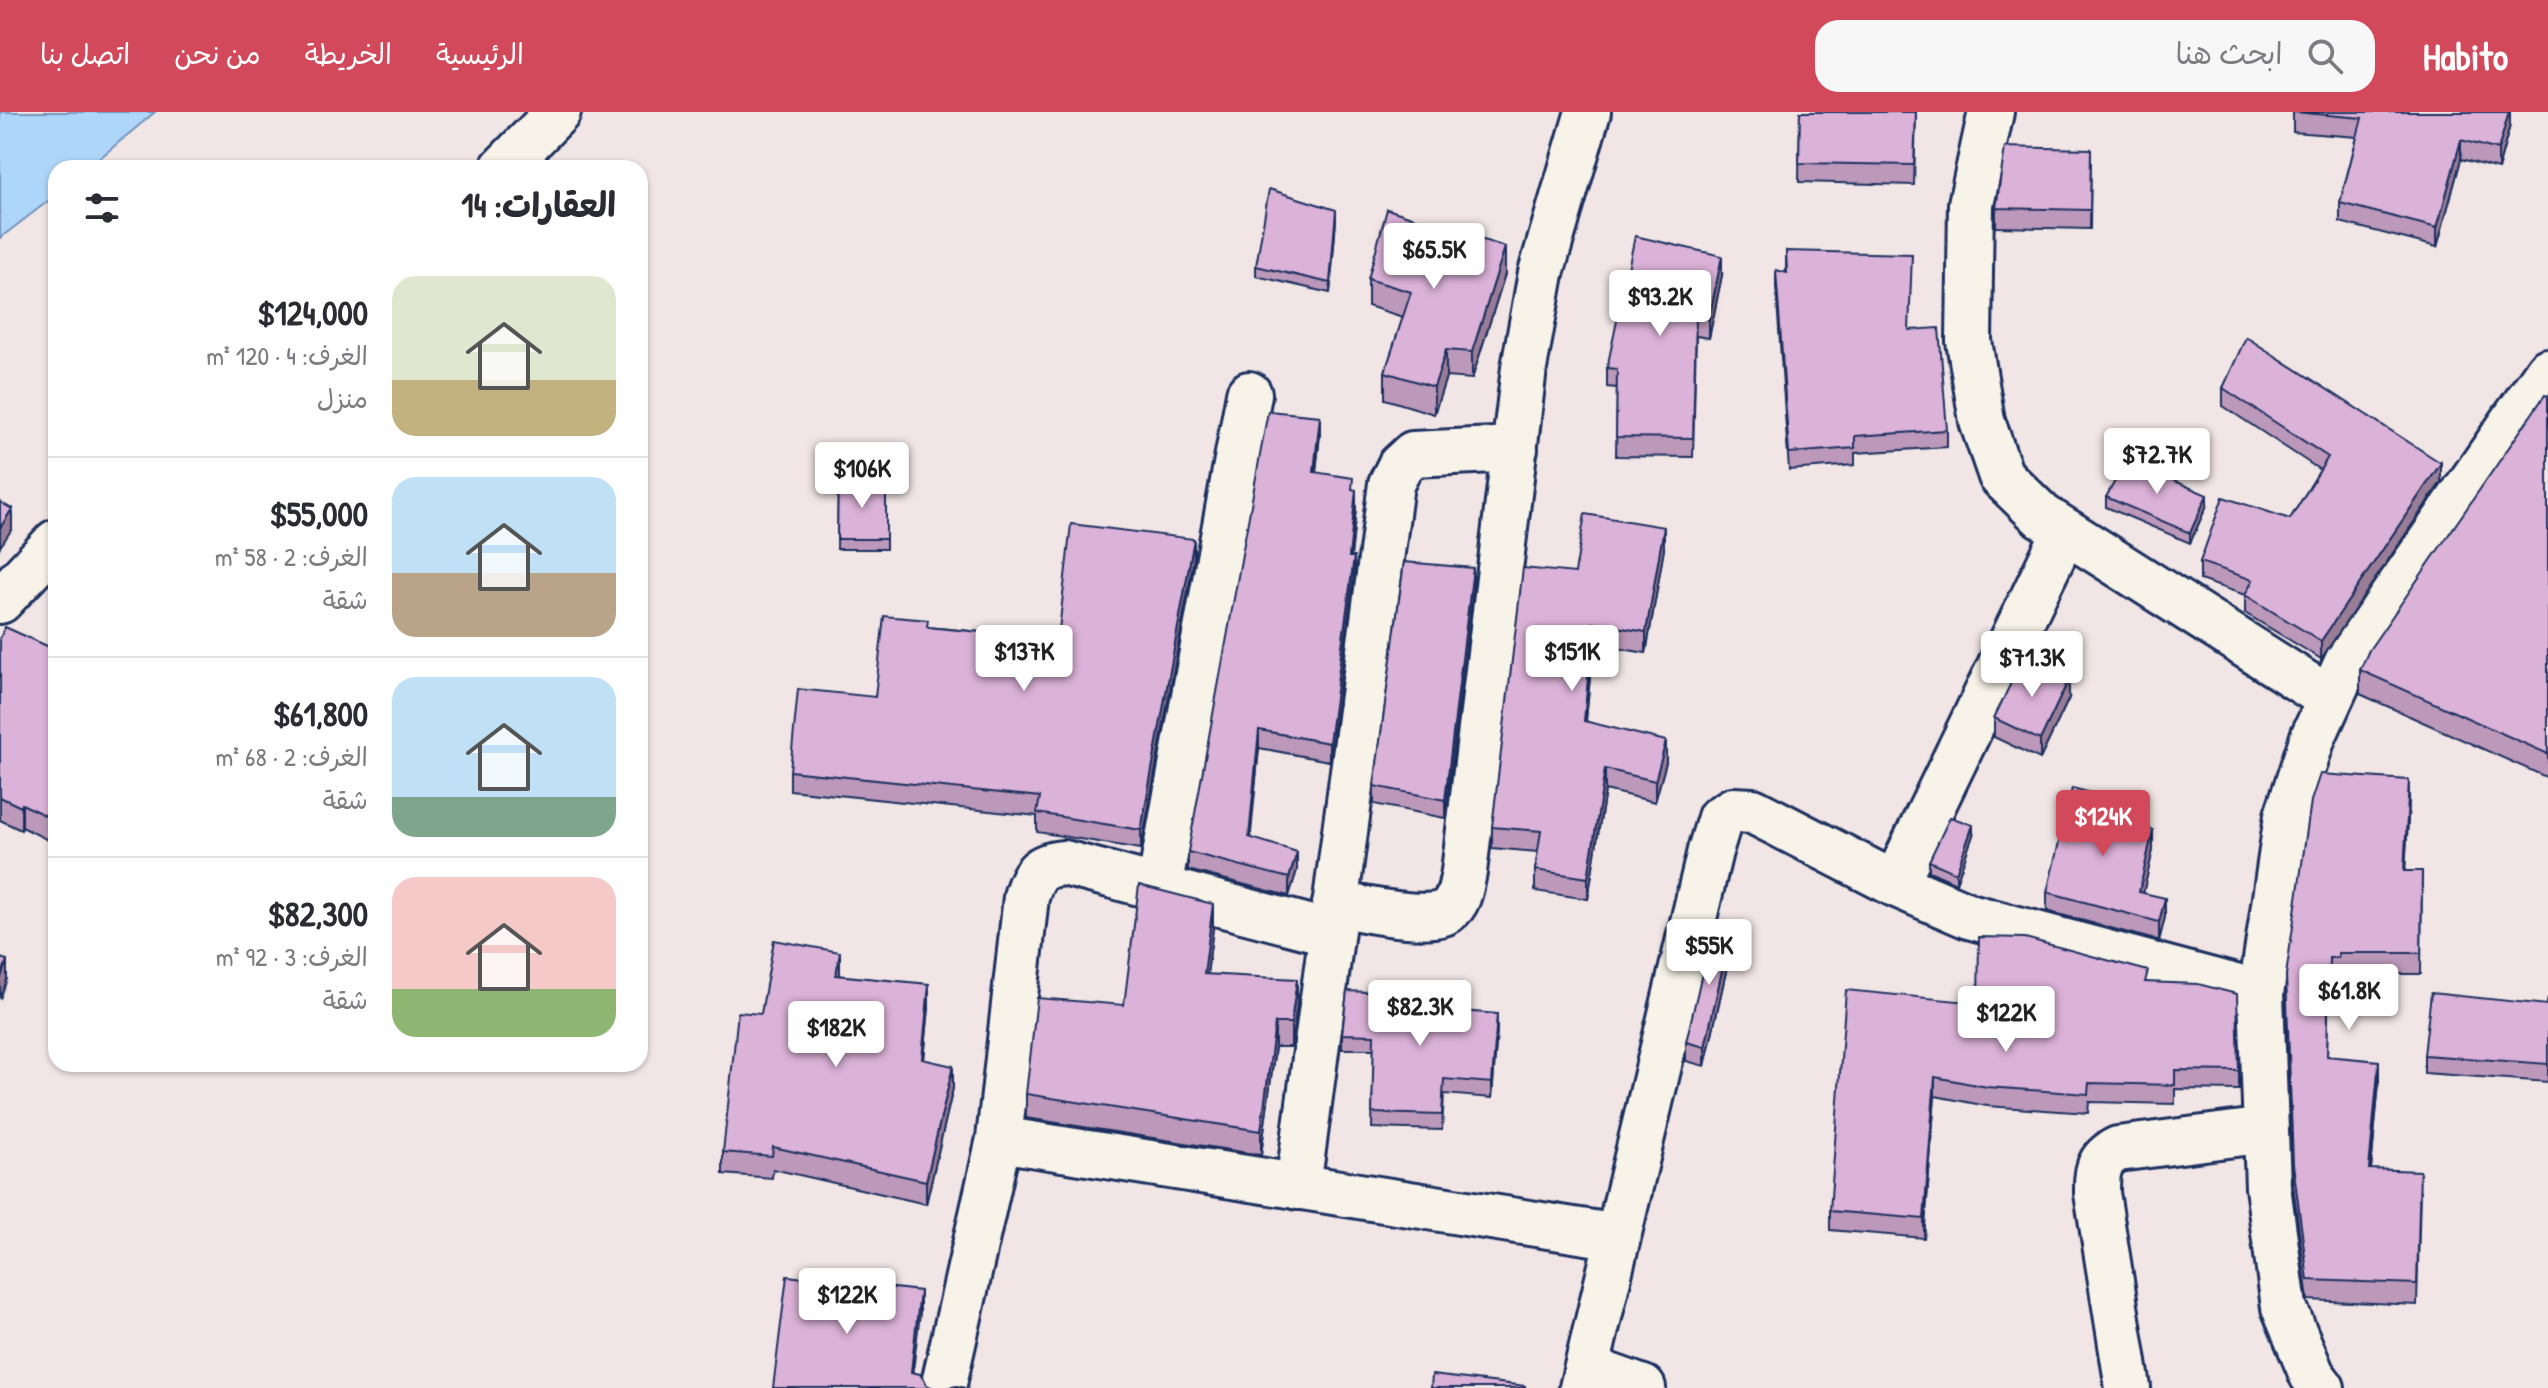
<!DOCTYPE html>
<html lang="ar">
<head>
<meta charset="utf-8">
<style>
  :root { --surface:#fff; --page:#f7f7f7; --text:#2b2b33; --muted:#7c7c81; --line:#e1e1e2; --accent:#d1495b }
  body { margin:0; font-family:"Patrick Hand","Playpen Sans Arabic",sans-serif; background:var(--page); color:var(--text); direction:rtl; height:100vh; display:flex; flex-direction:column; font-size:30px; white-space:nowrap }
  * { box-sizing:border-box; margin:0 }
  p { font-size:26px; color:var(--muted) }
  .icon { flex:none; width:44px; height:44px; fill:none; stroke:currentColor; stroke-width:2; stroke-linecap:round; stroke-linejoin:round }
  .map { position:relative; flex:1; overflow:hidden; direction:ltr }
  .drawer { position:absolute; left:48px; top:48px; width:600px; height:912px; display:flex; flex-direction:column; background:var(--surface); border-radius:24px; box-shadow:0 2px 6px #0004; direction:rtl }
  .drawer>* { flex:none }
  .price { position:absolute; translate:-50% -68px; padding:0 18px; border-radius:8px; background:#fff; color:#222; font-size:26px; line-height:52px; filter:drop-shadow(0 2px 4px #0008) }
  .price::after { content:''; position:absolute; left:50%; top:48px; width:24px; height:18px; margin-left:-12px; background:inherit; clip-path:polygon(0 0,100% 0,50% 100%) }
  .price.active { background:var(--accent); color:#fff }
  ul { padding:0; list-style:none }
  li { display:flex; align-items:center; gap:24px; height:200px; padding:0 32px }
  li+li { border-top:2px solid var(--line) }
  li span { display:grid; place-items:center; flex:none; width:224px; height:160px; border-radius:24px; color:#555 }
  li>.icon { margin-inline-start:auto }
  span .icon { width:96px; height:96px; fill:#fffc; stroke-width:1 }
  li b { font-size:34px }
  h2 { display:flex; justify-content:space-between; align-items:center; height:96px; padding:0 32px; font-size:34px }
  header { display:flex; align-items:center; gap:48px; box-sizing:border-box; height:112px; padding:0 40px; background:var(--accent); color:#fff }
  header strong { font-size:38px }
  nav { display:flex; gap:44px; margin-inline-start:auto; font-size:28px }
  .search { width:560px; height:72px; background:var(--page); display:flex; align-items:center; gap:20px; box-sizing:border-box; padding:0 28px; border-radius:24px; color:var(--muted); font-size:30px }
  .map>svg:first-child { display:block }
  .water { fill:#aed6f8; stroke:#7393ba; stroke-width:2 }
  .lines { fill:none; stroke-linecap:round; stroke-linejoin:round }
  .street-casing { stroke:#1b2f5e; stroke-width:50 }
  .street { stroke:#f7f3e8; stroke-width:44 }
  .wall { fill:#bc99ba; stroke:#1b2f5e; stroke-width:2 }
  .shaded-wall { fill:#997d97; stroke:#1b2f5e; stroke-width:2 }
  .building { fill:#dbb2d8; stroke:#1b2f5e; stroke-width:2 }
</style>
</head>
<body>
<header>
<strong>Habito</strong>
<div class="search"><svg class="icon" aria-label="search" viewBox="0 0 24 24"><circle cx="10" cy="10" r="6"/><path d="M15 15l6 6"/></svg>ابحث هنا</div>
<nav><a>الرئيسية</a><a>الخريطة</a><a>من نحن</a><a>اتصل بنا</a></nav>
</header>
<div class="map">
<svg width="2548" height="1276" viewBox="0 0 2548 1276">
  <rect width="100%" height="100%" fill="#f1e6e5"/>
  <filter id="ink" filterUnits="userSpaceOnUse"><feTurbulence type="fractalNoise" baseFrequency=".0125" numOctaves="2"/><feDisplacementMap in="SourceGraphic" scale="16" xChannelSelector="R" yChannelSelector="G"/><feConvolveMatrix kernelMatrix="1 2 1 2 8 2 1 2 1" color-interpolation-filters="sRGB"/></filter>
  <g filter="url(#ink)">
    <path class="water" d="M 0,0 L 155,0 L 88,56 L 56,56 L 56,83 L 0,126 Z"/>
    <g class="lines">
      <defs>
        <path id="street" d="M 1991,0 L 1971,92 L 1969,229 L 1982,309 L 2001,364 L 2042,404 L 2330,587
          M 503,56 L 558,0
          M 0,489 L 56,430
          M 1895,772 L 2065,419
          M 1159,776 L 1249,282
          M 1335,792 C 1358,795 1429,812 1447,799 C 1460,790 1461,774 1464,760 L 1524,256 L 1541,161 L 1588,0
          M 999,1027 L 1618,1125
          M 1298,1075 L 1391,372 L 1400,354 L 1413,342 L 1515,337
          M 1587,1256 L 1643,1276
          M 943,1276 L 999,1027 L 1026,785 C 1033,761 1039,753 1064,751 L 1331,821
          M 1582,1276 L 1710,739 L 1720,706 L 1733,698 L 1753,699 L 1895,772 L 1969,804 L 2261,882
          M 2128,1276 L 2097,1081 C 2097,1060 2097,1047 2118,1037 L 2266,1018
          M 2322,1276 L 2312,1263 L 2284,1195 L 2268,1075 L 2261,882 L 2287,704 L 2313,625 L 2347,550 L 2548,259"/>
      </defs>
      <use href="#street" class="street-casing"/>
      <use href="#street" class="street"/>
    </g>
    <path class="wall" d="M 1800,0 L 1916,0 L 1914,73 L 1799,70 Z
      M 2293,0 L 2510,0 L 2510,13 L 2498,57 L 2461,47 L 2437,135 L 2340,110 L 2340,91 L 2357,25 L 2293,20 Z
      M 2091,37 L 2090,117 L 1996,115 L 1996,96 Z
      M 1336,108 L 1330,181 L 1256,164 L 1256,154 Z
      M 1786,139 L 1910,218 L 1947,318 L 1947,335 L 1855,341 L 1855,353 L 1789,358 L 1776,175 L 1776,158 L 1786,161 Z
      M 1505,162 L 1472,267 L 1446,265 L 1434,302 L 1385,287 L 1385,260 L 1403,205 L 1368,194 L 1368,167 Z
      M 1722,163 L 1709,226 L 1696,224 L 1693,345 L 1616,344 L 1617,276 L 1607,275 L 1607,256 Z
      M 2223,276 L 2441,370 L 2321,547 L 2245,501 L 2245,483 L 2200,468 L 2200,450 L 2290,407 L 2320,358 L 2223,294 Z
      M 2548,284 L 2548,666 L 2360,582 L 2360,558 Z
      M 1320,322 L 1316,360 L 1353,378 L 1356,396 L 1351,445 L 1354,463 L 1329,649 L 1259,636 L 1250,725 L 1297,758 L 1289,784 L 1188,758 L 1188,740 Z
      M 838,368 L 886,368 L 886,437 L 837,437 Z
      M 2106,385 L 2207,393 L 2190,431 L 2106,395 Z
      M 1664,437 L 1646,541 L 1593,532 L 1586,609 L 1666,650 L 1655,690 L 1605,678 L 1588,787 L 1535,779 L 1535,758 L 1538,740 L 1492,736 L 1492,715 L 1575,461 Z
      M 1194,446 L 1141,737 L 1037,720 L 1037,704 L 790,678 L 790,659 L 875,585 L 928,515 L 1058,527 Z
      M 1473,475 L 1445,706 L 1374,692 L 1374,674 Z
      M 0,526 L 56,538 L 56,732 L 22,715 L 21,718 L 0,708 Z
      M 2069,586 L 2040,647 L 1994,625 L 1994,606 Z
      M 2409,689 L 2405,759 L 2422,759 L 2421,862 L 2338,862 L 2338,867 L 2329,867 L 2327,945 L 2379,970 L 2371,1058 L 2420,1080 L 2417,1193 L 2308,1188 L 2293,1073 L 2286,863 Z
      M 2126,709 L 2126,711 L 2153,738 L 2143,781 L 2165,805 L 2159,829 L 2047,799 L 2047,780 Z
      M 1973,723 L 1956,771 L 1929,759 L 1929,749 Z
      M 1213,816 L 1207,862 L 1297,891 L 1291,935 L 1275,935 L 1261,1043 L 1026,1006 L 1026,982 L 1124,893 Z
      M 1731,837 L 1705,954 L 1686,949 L 1686,930 Z
      M 840,863 L 929,895 L 924,947 L 953,976 L 926,1092 L 773,1057 L 772,1066 L 723,1062 L 723,1040 L 761,902 Z
      M 2148,870 L 2239,959 L 2239,978 L 2175,977 L 2175,992 L 2089,990 L 2088,1001 L 1987,994 L 1935,984 L 1924,1126 L 1830,1118 L 1830,1099 L 1978,891 Z
      M 2548,885 L 2548,970 L 2424,961 L 2424,943 L 2547,893 Z
      M 1452,898 L 1497,917 L 1492,986 L 1444,982 L 1442,1018 L 1372,1016 L 1374,937 L 1342,937 L 1342,922 Z"/>
    <path class="shaded-wall" d="M 2509,0 L 2510,0 L 2510,13 L 2498,57 L 2498,38 Z
      M 2461,28 L 2461,47 L 2437,135 L 2437,116 Z
      M 1336,98 L 1336,108 L 1330,181 L 1330,171 Z
      M 1505,135 L 1505,162 L 1472,267 L 1472,240 Z
      M 1722,144 L 1722,163 L 1709,226 L 1709,207 Z
      M 1446,238 L 1446,265 L 1434,302 L 1434,275 Z
      M 1320,304 L 1320,322 L 1314,378 L 1314,360 Z
      M 2441,351 L 2441,370 L 2321,547 L 2321,529 Z
      M 1356,378 L 1356,396 L 1349,463 L 1349,445 Z
      M 2207,383 L 2207,393 L 2190,431 L 2190,421 Z
      M 12,397 L 12,417 L 0,435 L 0,416 Z
      M 1664,415 L 1664,437 L 1646,541 L 1646,520 Z
      M 1194,427 L 1194,446 L 1141,737 L 1141,718 Z
      M 1354,445 L 1354,463 L 1329,649 L 1329,631 Z
      M 1473,456 L 1473,475 L 1445,706 L 1445,688 Z
      M 1593,511 L 1593,532 L 1584,630 L 1584,609 Z
      M 2069,567 L 2069,586 L 2040,647 L 2040,628 Z
      M 1259,618 L 1259,636 L 1249,743 L 1249,725 Z
      M 1666,629 L 1666,650 L 1655,690 L 1655,669 Z
      M 1605,657 L 1605,678 L 1588,787 L 1588,766 Z
      M 2409,668 L 2409,689 L 2404,779 L 2404,759 Z
      M 2126,690 L 2126,709 L 2121,730 L 2121,710 Z
      M 22,692 L 22,715 L 21,718 L 21,695 Z
      M 1973,713 L 1973,723 L 1956,771 L 1956,761 Z
      M 2153,718 L 2153,738 L 2139,799 L 2139,780 Z
      M 1297,740 L 1297,758 L 1289,784 L 1289,766 Z
      M 2165,786 L 2165,805 L 2159,829 L 2159,810 Z
      M 1213,792 L 1213,816 L 1204,886 L 1204,862 Z
      M 1731,818 L 1731,837 L 1705,954 L 1705,935 Z
      M 840,840 L 840,862 L 836,885 L 836,863 Z
      M 7,848 L 7,867 L 0,887 L 0,868 Z
      M 1297,867 L 1297,891 L 1291,935 L 1291,911 Z
      M 929,872 L 929,895 L 922,969 L 922,947 Z
      M 1497,902 L 1497,917 L 1492,986 L 1492,971 Z
      M 1275,911 L 1275,935 L 1261,1043 L 1261,1019 Z
      M 2379,949 L 2379,970 L 2369,1078 L 2369,1057 Z
      M 953,954 L 953,976 L 926,1092 L 926,1069 Z
      M 1935,965 L 1935,984 L 1924,1126 L 1924,1107 Z
      M 920,1179 L 920,1201 L 911,1276 L 911,1260 Z"/>
    <path class="building" d="M 1800,0 L 1916,0 L 1914,53 L 1799,51 Z
      M 2293,0 L 2509,0 L 2498,38 L 2461,28 L 2437,116 L 2340,91 L 2362,6 Z
      M 2005,35 L 2091,37 L 2090,98 L 1996,96 Z
      M 1269,77 L 1336,98 L 1330,171 L 1256,154 Z
      M 1387,97 L 1505,135 L 1472,240 L 1446,238 L 1434,275 L 1385,260 L 1411,180 L 1368,167 Z
      M 1635,124 L 1722,144 L 1709,207 L 1696,205 L 1693,326 L 1616,325 L 1617,257 L 1607,256 Z
      M 1786,139 L 1912,142 L 1909,218 L 1939,216 L 1947,318 L 1855,324 L 1855,336 L 1789,341 L 1776,158 L 1787,161 Z
      M 2246,225 L 2441,351 L 2321,529 L 2245,483 L 2253,468 L 2200,450 L 2223,385 L 2290,407 L 2328,345 L 2223,276 Z
      M 2545,283 L 2548,284 L 2548,642 L 2360,558 L 2369,538 Z
      M 1268,299 L 1320,304 L 1314,360 L 1353,366 L 1352,377 L 1356,378 L 1349,445 L 1354,445 L 1329,631 L 1259,618 L 1249,725 L 1297,740 L 1289,766 L 1188,740 Z
      M 2127,348 L 2207,383 L 2190,421 L 2106,385 Z
      M 838,368 L 886,368 L 886,427 L 837,427 Z
      M 0,390 L 12,397 L 0,416 Z
      M 1585,402 L 1664,415 L 1646,520 L 1593,511 L 1584,609 L 1666,629 L 1655,669 L 1605,657 L 1588,766 L 1535,758 L 1541,719 L 1492,715 L 1523,456 L 1575,461 Z
      M 1071,412 L 1194,427 L 1141,718 L 1037,701 L 1040,685 L 790,659 L 798,577 L 875,585 L 884,504 L 928,508 L 927,515 L 1058,527 Z
      M 1404,450 L 1473,456 L 1445,688 L 1374,674 Z
      M 5,515 L 56,538 L 56,709 L 22,692 L 21,695 L 0,685 L 0,526 Z
      M 2023,546 L 2069,567 L 2040,628 L 1994,606 Z
      M 2320,662 L 2409,668 L 2404,759 L 2422,759 L 2421,841 L 2338,841 L 2338,846 L 2329,846 L 2327,944 L 2379,949 L 2369,1057 L 2420,1059 L 2417,1172 L 2308,1168 L 2293,1052 L 2286,863 L 2311,689 Z
      M 2072,676 L 2126,690 L 2121,710 L 2153,718 L 2139,780 L 2165,786 L 2159,810 L 2047,780 Z
      M 1950,705 L 1973,713 L 1956,761 L 1929,749 Z
      M 1139,773 L 1213,792 L 1204,862 L 1297,867 L 1291,911 L 1275,911 L 1261,1019 L 1026,982 L 1037,886 L 1124,893 Z
      M 1713,814 L 1731,818 L 1705,935 L 1686,930 Z
      M 1979,825 L 2025,826 L 2148,859 L 2145,870 L 2198,872 L 2237,882 L 2239,959 L 2175,958 L 2175,973 L 2089,971 L 2088,982 L 1987,975 L 1935,965 L 1924,1107 L 1830,1099 L 1846,878 L 1978,891 Z
      M 774,828 L 840,840 L 836,863 L 929,872 L 922,947 L 953,954 L 926,1069 L 773,1035 L 772,1044 L 723,1040 L 738,900 L 761,902 Z
      M 0,846 L 7,848 L 0,868 Z
      M 1347,879 L 1452,884 L 1451,898 L 1497,902 L 1492,971 L 1444,967 L 1442,1003 L 1372,1001 L 1374,923 L 1342,922 Z
      M 2431,881 L 2547,893 L 2548,885 L 2548,952 L 2424,943 Z
      M 787,1164 L 920,1179 L 911,1260 L 920,1262 L 927,1273 L 933,1276 L 773,1276 Z
      M 1432,1263 L 1525,1274 L 1525,1276 L 1431,1276 Z
      M 957,1274 L 965,1276 L 946,1276 Z"/>
  </g>
</svg>
<b class="price" style="left:1434px;top:179px">$65.5K</b>
<b class="price" style="left:1660px;top:226px">$93.2K</b>
<b class="price" style="left:2157px;top:384px">$72.7K</b>
<b class="price" style="left:862px;top:398px">$106K</b>
<b class="price" style="left:1024px;top:581px">$137K</b>
<b class="price" style="left:1572px;top:581px">$151K</b>
<b class="price" style="left:2032px;top:587px">$71.3K</b>
<b class="price active" style="left:2103px;top:746px">$124K</b>
<b class="price" style="left:1709px;top:875px">$55K</b>
<b class="price" style="left:2349px;top:920px">$61.8K</b>
<b class="price" style="left:1420px;top:936px">$82.3K</b>
<b class="price" style="left:2006px;top:942px">$122K</b>
<b class="price" style="left:836px;top:957px">$182K</b>
<b class="price" style="left:847px;top:1224px">$122K</b>
<section class="drawer">
<h2>العقارات: 14<svg class="icon" aria-label="filters" viewBox="0 0 24 24"><path d="M4 7h16M4 17h16"/><circle cx="9" cy="7" r="2"/><circle cx="15" cy="17" r="2"/></svg></h2>
<ul>
<li><span style="background:linear-gradient(#dfe7d0 65%,#c2b280 0)"><svg class="icon" aria-label="home" viewBox="0 0 24 24"><path d="M3 11l9-7 9 7M6 9v11h12V9"/></svg></span><div><b>$124,000</b><p>الغرف: 4 · 120 m²</p><p>منزل</p></div></li>
<li><span style="background:linear-gradient(#bfe0f5 60%,#b9a48a 0)"><svg class="icon" aria-label="home" viewBox="0 0 24 24"><path d="M3 11l9-7 9 7M6 9v11h12V9"/></svg></span><div><b>$55,000</b><p>الغرف: 2 · 58 m²</p><p>شقة</p></div></li>
<li><span style="background:linear-gradient(#bfe0f5 75%,#7fa58c 0)"><svg class="icon" aria-label="home" viewBox="0 0 24 24"><path d="M3 11l9-7 9 7M6 9v11h12V9"/></svg></span><div><b>$61,800</b><p>الغرف: 2 · 68 m²</p><p>شقة</p></div></li>
<li><span style="background:linear-gradient(#f6c9c9 70%,#8fb573 0)"><svg class="icon" aria-label="home" viewBox="0 0 24 24"><path d="M3 11l9-7 9 7M6 9v11h12V9"/></svg></span><div><b>$82,300</b><p>الغرف: 3 · 92 m²</p><p>شقة</p></div></li>
</ul>
</section>
</div>
</body>
</html>
